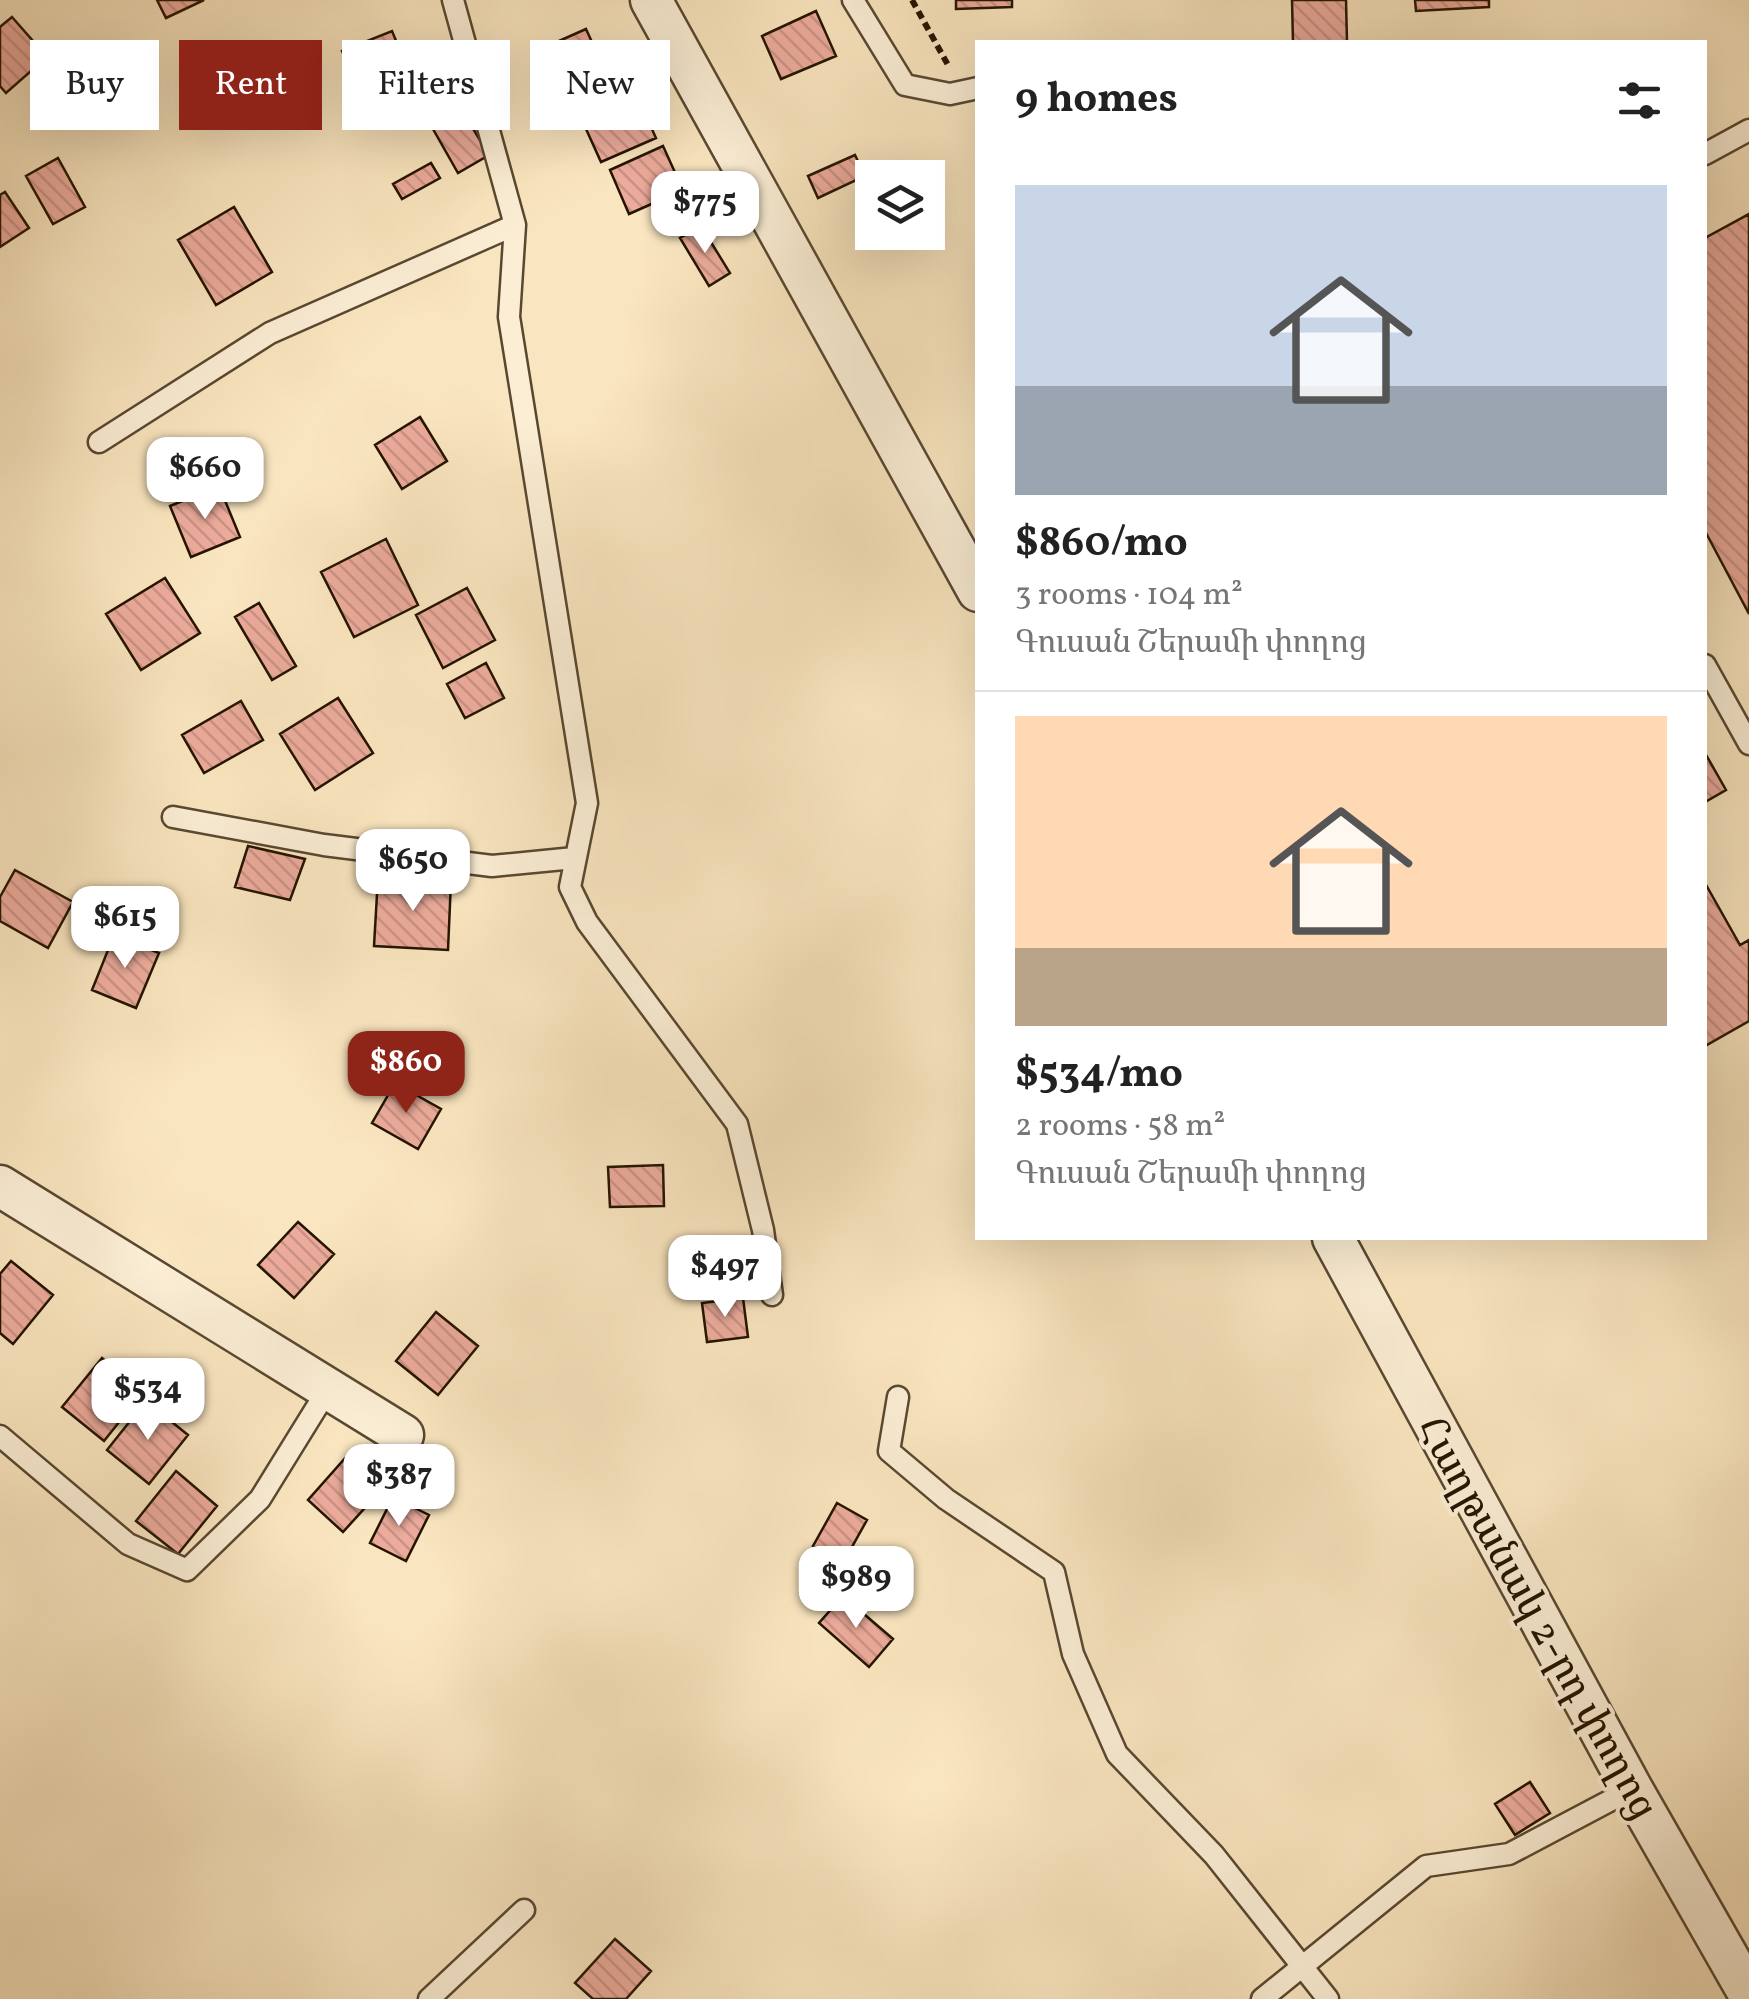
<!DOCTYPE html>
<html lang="en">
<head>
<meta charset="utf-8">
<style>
  :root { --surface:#fff; --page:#f2f2f2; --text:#222; --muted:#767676; --line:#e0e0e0; --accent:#8f2418 }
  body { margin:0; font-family:Vollkorn,"Noto Serif Armenian",serif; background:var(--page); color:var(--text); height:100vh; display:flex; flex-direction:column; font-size:38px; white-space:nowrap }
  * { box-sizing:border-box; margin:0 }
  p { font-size:32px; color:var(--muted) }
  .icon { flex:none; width:55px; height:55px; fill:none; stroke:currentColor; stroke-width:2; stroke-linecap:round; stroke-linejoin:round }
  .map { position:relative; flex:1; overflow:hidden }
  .sheet { position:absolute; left:975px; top:40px; width:732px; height:1200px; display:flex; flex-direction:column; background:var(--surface); border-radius:0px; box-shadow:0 10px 40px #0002 }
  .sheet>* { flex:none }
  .banner { position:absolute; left:30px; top:40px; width:795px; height:90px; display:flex; gap:20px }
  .buttons { position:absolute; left:855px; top:160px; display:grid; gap:20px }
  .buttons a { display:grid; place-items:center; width:90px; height:90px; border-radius:0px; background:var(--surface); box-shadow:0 10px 40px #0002; font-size:50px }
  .price { position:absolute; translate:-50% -85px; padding:0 22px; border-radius:20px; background:#fff; color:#222; font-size:32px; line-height:65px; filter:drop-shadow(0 2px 5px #0008) }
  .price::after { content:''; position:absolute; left:50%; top:60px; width:30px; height:22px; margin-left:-15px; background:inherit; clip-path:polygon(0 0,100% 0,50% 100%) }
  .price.selected { background:var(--accent); color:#fff }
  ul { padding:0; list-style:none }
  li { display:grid; align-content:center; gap:20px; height:530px; padding:0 40px }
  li+li { border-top:2px solid var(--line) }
  li span { display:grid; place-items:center; height:310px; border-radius:0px; color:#555 }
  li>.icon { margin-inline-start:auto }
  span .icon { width:180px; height:180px; fill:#fffc; stroke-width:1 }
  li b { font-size:42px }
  h2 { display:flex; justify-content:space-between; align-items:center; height:120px; padding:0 40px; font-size:42px }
  .tag { padding:0 35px; border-radius:0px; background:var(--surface); box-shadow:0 10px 40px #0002; font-size:35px; line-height:90px }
  .tag.selected { background:var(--accent); color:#fff }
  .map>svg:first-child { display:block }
  .building { fill:url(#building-back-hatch); stroke:#241400; stroke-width:2.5 }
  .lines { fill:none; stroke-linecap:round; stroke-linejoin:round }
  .service-casing { stroke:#594830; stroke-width:25 }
  .minor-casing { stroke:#594830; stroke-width:45 }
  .path { stroke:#241400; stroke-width:6; stroke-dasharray:8 5; stroke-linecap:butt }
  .service { stroke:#fbeed5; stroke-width:20 }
  .minor { stroke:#fbeed5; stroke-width:40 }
  .labels { text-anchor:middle; stroke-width:8; stroke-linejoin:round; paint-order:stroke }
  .street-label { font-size:40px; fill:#241400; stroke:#fbeed5 }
</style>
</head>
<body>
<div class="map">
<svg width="1749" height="1999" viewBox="0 0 1749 1999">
  <defs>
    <pattern id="building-back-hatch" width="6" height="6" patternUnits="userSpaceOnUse" patternTransform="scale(2.5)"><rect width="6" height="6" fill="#ecab9c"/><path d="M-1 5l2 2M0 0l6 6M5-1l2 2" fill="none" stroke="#ca9285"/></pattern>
  </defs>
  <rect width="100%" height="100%" fill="#f9e5bf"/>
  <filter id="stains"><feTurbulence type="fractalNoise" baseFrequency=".002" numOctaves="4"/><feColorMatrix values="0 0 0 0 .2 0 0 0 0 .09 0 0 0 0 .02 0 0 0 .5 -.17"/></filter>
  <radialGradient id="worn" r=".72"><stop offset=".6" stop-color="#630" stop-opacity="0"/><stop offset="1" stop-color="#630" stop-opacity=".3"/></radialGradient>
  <path class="building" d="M 157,0 L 204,0 L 166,18 Z
    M 956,0 L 1012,0 L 1012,7 L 956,9 Z
    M 1292,0 L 1346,0 L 1347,42 L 1293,42 Z
    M 1415,0 L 1489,0 L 1489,7 L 1416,11 Z
    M 816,11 L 836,56 L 781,79 L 762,36 Z
    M 12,17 L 47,57 L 6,93 L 0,86 L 0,27 Z
    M 586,29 L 606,73 L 551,98 L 532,53 Z
    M 392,31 L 413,82 L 364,102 L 342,51 Z
    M 636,94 L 656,138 L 601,162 L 581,118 Z
    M 463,112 L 489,155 L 458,173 L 433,129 Z
    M 663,146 L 683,190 L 629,214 L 610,170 Z
    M 855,155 L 865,176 L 818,198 L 808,176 Z
    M 58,158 L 85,207 L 53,224 L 26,176 Z
    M 431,163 L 440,178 L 402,199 L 393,184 Z
    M 5,192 L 29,228 L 0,247 L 0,195 Z
    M 234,207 L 272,272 L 216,305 L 178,240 Z
    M 1749,214 L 1749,614 L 1705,531 L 1705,238 Z
    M 701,226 L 730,273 L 709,286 L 680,238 Z
    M 420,417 L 447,461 L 402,489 L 375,445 Z
    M 219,486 L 240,537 L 191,557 L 170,506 Z
    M 386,539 L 418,605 L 354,637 L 321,572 Z
    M 165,578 L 200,633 L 141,670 L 106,614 Z
    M 467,588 L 495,640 L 443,668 L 416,615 Z
    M 259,603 L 296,666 L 272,680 L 235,617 Z
    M 486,663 L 504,698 L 465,718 L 447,684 Z
    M 338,698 L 373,753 L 315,790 L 280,734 Z
    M 241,701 L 263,740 L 204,773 L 182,735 Z
    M 1705,753 L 1726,790 L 1705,802 Z
    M 248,846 L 305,859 L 290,900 L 235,887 Z
    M 15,870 L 73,902 L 48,948 L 0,921 L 0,897 Z
    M 378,877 L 451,881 L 448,950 L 374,946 Z
    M 1705,883 L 1740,945 L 1749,940 L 1749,1021 L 1705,1046 Z
    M 114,935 L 159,953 L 136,1008 L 92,990 Z
    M 395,1083 L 441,1109 L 418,1149 L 372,1123 Z
    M 663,1165 L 664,1206 L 610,1207 L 608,1167 Z
    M 298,1222 L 334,1254 L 294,1298 L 258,1265 Z
    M 11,1261 L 53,1295 L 13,1344 L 0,1333 L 0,1274 Z
    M 743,1298 L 748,1337 L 707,1342 L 702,1303 Z
    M 436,1312 L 478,1346 L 438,1395 L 396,1361 Z
    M 102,1358 L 143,1392 L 104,1441 L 62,1407 Z
    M 146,1401 L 188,1435 L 149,1484 L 107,1450 Z
    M 347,1456 L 383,1488 L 343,1532 L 308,1500 Z
    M 176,1471 L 217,1506 L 178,1554 L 136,1521 Z
    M 393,1497 L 429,1515 L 406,1561 L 370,1543 Z
    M 837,1503 L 867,1520 L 843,1563 L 813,1546 Z
    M 843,1596 L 893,1639 L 869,1667 L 819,1623 Z
    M 1530,1782 L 1550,1813 L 1515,1835 L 1495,1804 Z
    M 615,1939 L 651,1971 L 626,1999 L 593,1999 L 575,1983 Z"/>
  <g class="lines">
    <defs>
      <path id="service" d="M 453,0 L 515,225 L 509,317 L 587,803 L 570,887 L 587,922 L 737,1124 L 763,1230 L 772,1295
        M 853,0 L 905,85 L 950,94 L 978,88
        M 1705,154 L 1749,130
        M 99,442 L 270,333 L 515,225
        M 1705,665 L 1749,744
        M 173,817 L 324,845 L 492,866 L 574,858
        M 898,1397 L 889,1451 L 946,1499 L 1054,1572 L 1073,1654 L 1117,1754 L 1214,1855 L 1328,1999
        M 0,1436 L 128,1544 L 187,1570 L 260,1499 L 328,1389
        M 429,1999 L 524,1910
        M 1262,1999 L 1426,1866 L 1509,1854 L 1632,1789"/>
      <path id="minor" d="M 651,0 L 978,591
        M 0,1186 L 403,1435
        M 1333,1238 L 1632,1789 L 1749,1994"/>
    </defs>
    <use href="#service" class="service-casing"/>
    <use href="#minor" class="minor-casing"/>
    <path class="path" d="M 912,0 L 948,65"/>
    <use href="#service" class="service"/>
    <use href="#minor" class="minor"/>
  </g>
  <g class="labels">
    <g class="street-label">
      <text transform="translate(1539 1617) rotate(61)" y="14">Հաղթանակ 2-րդ փողոց</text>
    </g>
  </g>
  <rect width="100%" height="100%" filter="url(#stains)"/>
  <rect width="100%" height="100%" fill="url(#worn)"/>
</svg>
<div class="buttons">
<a><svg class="icon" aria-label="layers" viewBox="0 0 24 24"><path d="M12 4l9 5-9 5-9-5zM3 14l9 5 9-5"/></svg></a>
</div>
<b class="price" style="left:705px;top:256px">$775</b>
<b class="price" style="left:205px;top:522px">$660</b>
<b class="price" style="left:413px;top:914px">$650</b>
<b class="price" style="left:125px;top:971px">$615</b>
<b class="price selected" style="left:406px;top:1116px">$860</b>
<b class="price" style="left:725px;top:1320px">$497</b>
<b class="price" style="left:148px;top:1443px">$534</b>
<b class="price" style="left:399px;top:1529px">$387</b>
<b class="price" style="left:856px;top:1631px">$989</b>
<div class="banner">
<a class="tag">Buy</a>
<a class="tag selected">Rent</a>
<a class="tag">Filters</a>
<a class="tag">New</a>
</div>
<section class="sheet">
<h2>9 homes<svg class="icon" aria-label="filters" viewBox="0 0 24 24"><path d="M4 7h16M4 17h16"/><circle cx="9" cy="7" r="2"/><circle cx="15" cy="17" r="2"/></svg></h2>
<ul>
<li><span style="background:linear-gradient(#c9d6e8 65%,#9aa5b1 0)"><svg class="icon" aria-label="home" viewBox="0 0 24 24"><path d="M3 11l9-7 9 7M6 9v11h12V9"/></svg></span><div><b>$860/mo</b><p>3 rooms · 104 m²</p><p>Գուսան Շերամի փողոց</p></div></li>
<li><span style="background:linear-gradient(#ffd9b3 75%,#b9a48a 0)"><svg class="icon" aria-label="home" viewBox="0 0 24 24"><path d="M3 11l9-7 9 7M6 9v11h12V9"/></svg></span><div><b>$534/mo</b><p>2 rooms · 58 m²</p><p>Գուսան Շերամի փողոց</p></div></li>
</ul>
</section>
</div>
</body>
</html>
